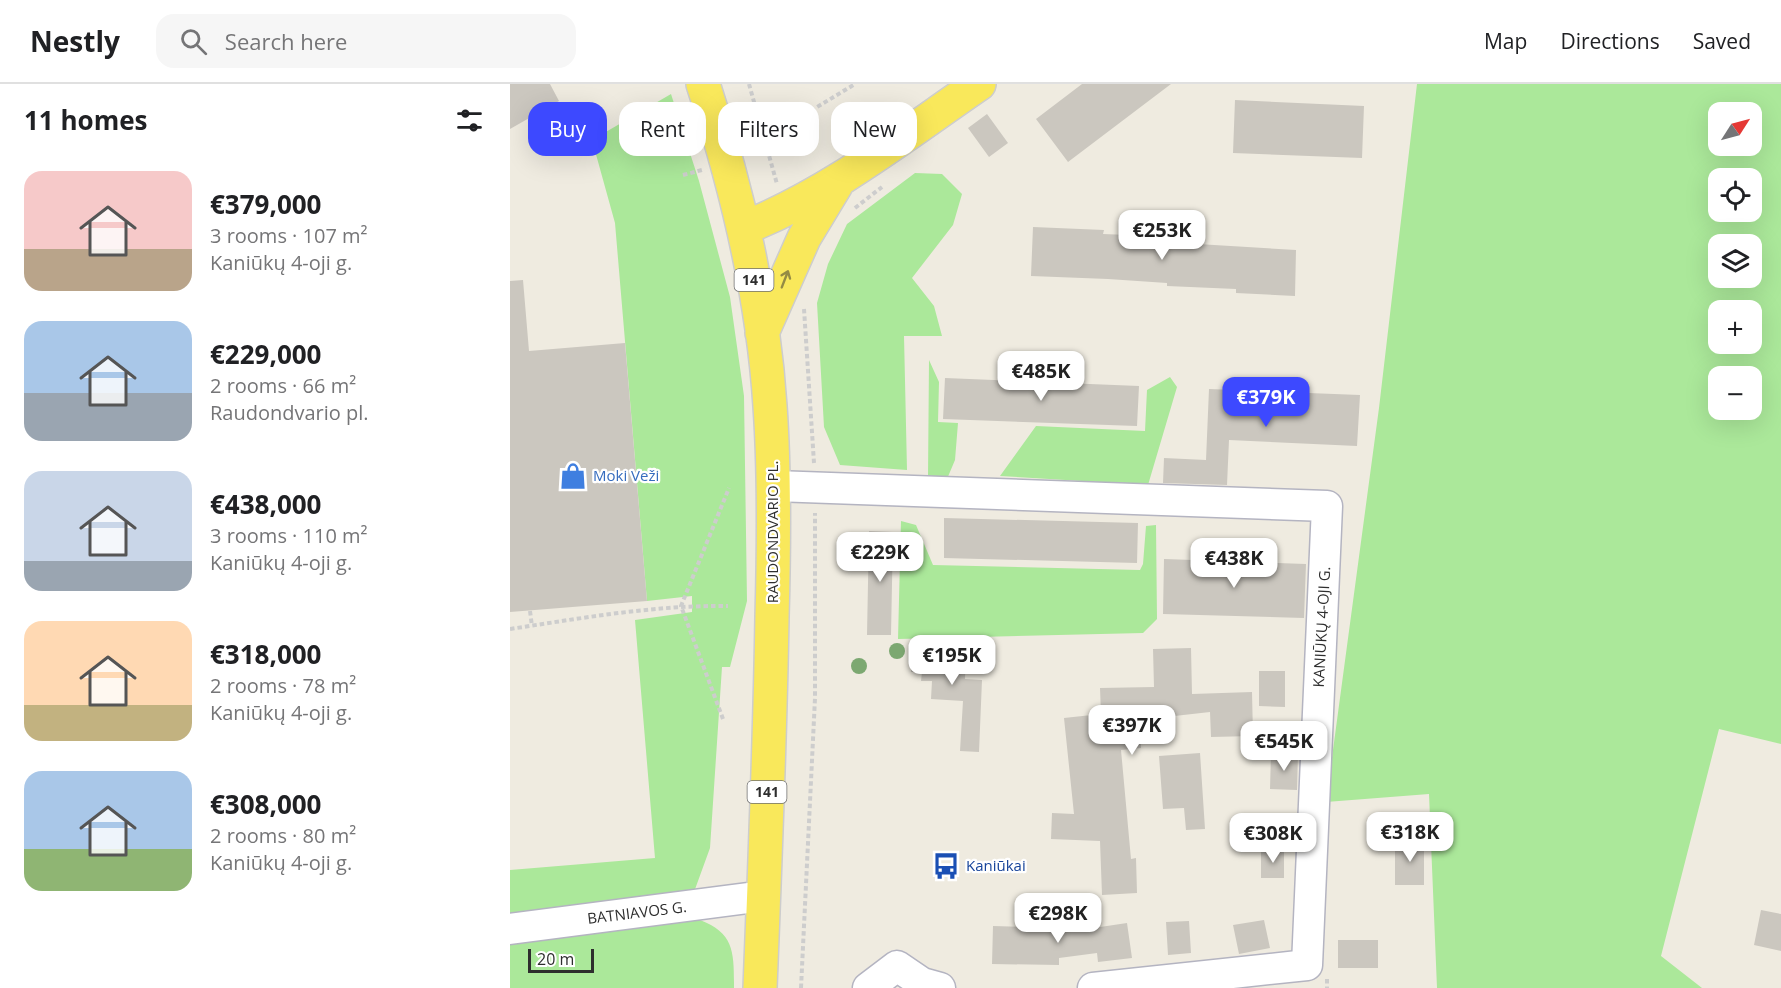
<!DOCTYPE html>
<html lang="en">
<head>
<meta charset="utf-8">
<style>
  :root { --surface:#fff; --page:#f6f6f6; --text:#202124; --muted:#757577; --line:#e0e0e0; --accent:#3d49ff }
  body { margin:0; font-family:"Open Sans",sans-serif; background:var(--page); color:var(--text); height:100vh; display:flex; flex-direction:column; font-size:22px; white-space:nowrap }
  * { box-sizing:border-box; margin:0 }
  p { font-size:20px; color:var(--muted) }
  .icon { flex:none; width:33px; height:33px; fill:none; stroke:currentColor; stroke-width:2; stroke-linecap:round; stroke-linejoin:round }
  .map { position:relative; flex:1; overflow:hidden }
  .panel { display:flex; flex-direction:column; background:var(--surface); width:510px }
  .panel>* { flex:none }
  .hud { position:absolute; left:18px; top:18px; width:570px; height:54px; display:flex; gap:12px }
  .needle { width:39px; rotate:54deg }
  .fabs { position:absolute; left:1198px; top:18px; display:grid; gap:12px }
  .fabs a { display:grid; place-items:center; width:54px; height:54px; border-radius:12px; background:var(--surface); box-shadow:0 6px 24px #0002; font-size:30px }
  .scale { position:absolute; left:18px; bottom:15px; width:66px; box-sizing:border-box; padding-left:6px; border:3px solid #2e2e2e; border-top:0; font-size:16px; line-height:21px; white-space:nowrap; color:#2e2e2e; -webkit-text-stroke:4px #fff; paint-order:stroke }
  .price { position:absolute; translate:-50% -51px; padding:0 14px; border-radius:12px; background:#fff; color:#222; font-size:20px; line-height:39px; filter:drop-shadow(0 2px 3px #0008) }
  .price::after { content:''; position:absolute; left:50%; top:36px; width:18px; height:14px; margin-left:-9px; background:inherit; clip-path:polygon(0 0,100% 0,50% 100%) }
  .price.current { background:var(--accent); color:#fff }
  ul { padding:0; list-style:none }
  li { display:flex; align-items:center; gap:18px; height:150px; padding:0 24px }
  li span { display:grid; place-items:center; flex:none; width:168px; height:120px; border-radius:18px; color:#555 }
  li>.icon { margin-inline-start:auto }
  span .icon { width:72px; height:72px; fill:#fffc; stroke-width:1 }
  li b { font-size:26px }
  h2 { display:flex; justify-content:space-between; align-items:center; height:72px; padding:0 24px; font-size:26px }
  .tag { padding:0 21px; border-radius:18px; background:var(--surface); box-shadow:0 6px 24px #0002; font-size:21px; line-height:54px }
  .tag.current { background:var(--accent); color:#fff }
  header { display:flex; align-items:center; gap:36px; box-sizing:border-box; height:84px; padding:0 30px; background:var(--surface); border-bottom:2px solid var(--line) }
  header strong { font-size:28px }
  nav { display:flex; gap:33px; margin-inline-start:auto; font-size:21px }
  .search { width:420px; height:54px; background:var(--page); display:flex; align-items:center; gap:15px; box-sizing:border-box; padding:0 21px; border-radius:18px; color:var(--muted); font-size:22px }
  main { display:flex; flex:1; min-height:0 }
  .map>svg:first-child { display:block }
  .green { fill:#abe89a; fill-rule:evenodd }
  .building { fill:#cbc7bf }
  .lines { fill:none; stroke-linecap:round; stroke-linejoin:round }
  .minor-casing { stroke:#b4b4c1; stroke-width:33 }
  .major-casing { stroke:#cdcdcd; stroke-width:36 }
  .path { stroke:#cdcdcd; stroke-width:4; stroke-dasharray:4.5 3; stroke-linecap:butt }
  .minor { stroke:#fff; stroke-width:30 }
  .major { stroke:#f9e85b; stroke-width:33 }
  .tree { fill:#7ca871 }
  .oneway { stroke:#948b44 }
  .labels { text-anchor:middle; stroke-width:4.5; stroke-linejoin:round; paint-order:stroke }
  .shield { fill:#fff; stroke:#6d6d6d; stroke-width:1.5 }
  .shield-label { font-size:14px; font-weight:bold; fill:#2e2e2e }
  .shop-label { font-size:15px; fill:#366cbe; stroke:#fff; text-anchor:start }
  .street-label { font-size:15px; fill:#2e2e2e; stroke:#fff }
  .transit-label { font-size:15px; fill:#164399; stroke:#fff; text-anchor:start }
</style>
</head>
<body>
<header>
<strong>Nestly</strong>
<div class="search"><svg class="icon" aria-label="search" viewBox="0 0 24 24"><circle cx="10" cy="10" r="6"/><path d="M15 15l6 6"/></svg>Search here</div>
<nav><a>Map</a><a>Directions</a><a>Saved</a></nav>
</header>
<main>
<section class="panel">
<h2>11 homes<svg class="icon" aria-label="filters" viewBox="0 0 24 24"><path d="M4 7h16M4 17h16"/><circle cx="9" cy="7" r="2"/><circle cx="15" cy="17" r="2"/></svg></h2>
<ul>
<li><span style="background:linear-gradient(#f6c9c9 65%,#b9a48a 0)"><svg class="icon" aria-label="home" viewBox="0 0 24 24"><path d="M3 11l9-7 9 7M6 9v11h12V9"/></svg></span><div><b>€379,000</b><p>3 rooms · 107 m²</p><p>Kaniūkų 4-oji g.</p></div></li>
<li><span style="background:linear-gradient(#a9c7e8 60%,#9aa5b1 0)"><svg class="icon" aria-label="home" viewBox="0 0 24 24"><path d="M3 11l9-7 9 7M6 9v11h12V9"/></svg></span><div><b>€229,000</b><p>2 rooms · 66 m²</p><p>Raudondvario pl.</p></div></li>
<li><span style="background:linear-gradient(#c9d6e8 75%,#9aa5b1 0)"><svg class="icon" aria-label="home" viewBox="0 0 24 24"><path d="M3 11l9-7 9 7M6 9v11h12V9"/></svg></span><div><b>€438,000</b><p>3 rooms · 110 m²</p><p>Kaniūkų 4-oji g.</p></div></li>
<li><span style="background:linear-gradient(#ffd9b3 70%,#c2b280 0)"><svg class="icon" aria-label="home" viewBox="0 0 24 24"><path d="M3 11l9-7 9 7M6 9v11h12V9"/></svg></span><div><b>€318,000</b><p>2 rooms · 78 m²</p><p>Kaniūkų 4-oji g.</p></div></li>
<li><span style="background:linear-gradient(#a9c7e8 65%,#8fb573 0)"><svg class="icon" aria-label="home" viewBox="0 0 24 24"><path d="M3 11l9-7 9 7M6 9v11h12V9"/></svg></span><div><b>€308,000</b><p>2 rooms · 80 m²</p><p>Kaniūkų 4-oji g.</p></div></li>
</ul>
</section>
<div class="map">
<svg width="1271" height="904" viewBox="0 0 1271 904">
  <rect width="100%" height="100%" fill="#efebe0"/>
  <path class="green" d="M 907,0 L 1271,0 L 1271,660 L 1209,645 L 1151,872 L 1192,904 L 927,904 L 919,710 L 816,718 L 869,324 ZM 1209,28 L 1242,28 L 1242,62 L 1209,62 ZM 1209,94 L 1242,94 L 1242,128 L 1209,128 ZM 1209,160 L 1242,160 L 1242,194 L 1209,194 ZM 1209,226 L 1242,226 L 1242,260 L 1209,260 ZM 1209,292 L 1242,292 L 1242,326 L 1209,326 Z
    M 161,10 L 189,97 L 220,213 L 234,312 L 237,517 L 220,583 L 212,583 L 200,764 L 184,808 L 0,833 L 0,786 L 145,774 L 125,536 L 182,528 L 182,512 L 137,517 L 105,139 L 82,56 Z
    M 405,89 L 432,90 L 452,110 L 443,141 L 402,194 L 424,222 L 432,252 L 394,252 L 397,386 L 330,381 L 314,343 L 307,219 L 318,180 L 337,140 Z
    M 419,276 L 429,298 L 428,338 L 448,339 L 445,376 L 437,395 L 418,392 Z
    M 660,293 L 667,303 L 638,401 L 490,392 L 526,342 L 635,347 L 637,306 Z
    M 391,437 L 406,441 L 423,481 L 630,486 L 633,480 L 636,442 L 646,441 L 647,535 L 633,549 L 388,555 Z
    M 190,836 C 225,849 224,870 224,904 L 0,904 L 0,858 Z"/>
  <path class="building" d="M 0,0 L 40,0 L 49,17 L 0,45 Z
    M 572,0 L 661,0 L 558,78 L 526,35 Z
    M 725,16 L 854,22 L 852,74 L 723,69 Z
    M 477,30 L 498,59 L 479,73 L 458,44 Z
    M 523,143 L 594,146 L 593,150 L 671,153 L 671,159 L 786,166 L 785,212 L 726,209 L 726,205 L 657,202 L 657,199 L 598,195 L 521,192 Z
    M 13,196 L 19,267 L 115,259 L 137,517 L 0,528 L 0,197 Z
    M 435,294 L 629,302 L 627,342 L 433,335 Z
    M 699,305 L 850,311 L 847,362 L 719,356 L 717,401 L 653,399 L 654,374 L 696,376 Z
    M 434,434 L 628,439 L 627,479 L 434,474 Z
    M 359,447 L 383,448 L 381,551 L 357,551 Z
    M 654,475 L 796,480 L 794,534 L 653,530 Z
    M 403,560 L 456,563 L 455,595 L 472,596 L 469,668 L 450,667 L 453,617 L 421,615 L 422,597 L 411,597 L 412,588 L 401,588 Z
    M 681,564 L 682,610 L 742,608 L 743,652 L 701,653 L 700,628 L 629,636 L 631,664 L 611,666 L 621,775 L 626,774 L 627,809 L 592,811 L 590,757 L 541,755 L 542,729 L 564,730 L 554,634 L 591,630 L 590,604 L 644,603 L 643,565 Z
    M 749,587 L 775,587 L 775,623 L 749,622 Z
    M 690,669 L 695,745 L 676,746 L 674,724 L 653,725 L 649,672 Z
    M 761,669 L 788,670 L 787,706 L 760,705 Z
    M 885,757 L 914,757 L 914,801 L 885,801 Z
    M 751,766 L 774,766 L 774,794 L 751,794 Z
    M 1251,826 L 1271,830 L 1271,867 L 1244,861 Z
    M 754,836 L 760,864 L 729,870 L 723,841 Z
    M 679,837 L 681,869 L 658,871 L 656,838 Z
    M 617,839 L 622,874 L 588,878 L 587,869 L 549,874 L 549,881 L 482,880 L 483,842 L 550,844 L 550,849 Z
    M 828,856 L 868,856 L 868,884 L 828,884 Z"/>
  <g class="lines">
    <defs>
      <path id="minor" d="M 265,402 L 817,422 L 797,881 L 583,904
        M 0,845 L 253,812
        M 358,904 L 387,882 L 412,899 L 430,904"/>
      <path id="major" d="M 193,0 C 227,104 253,213 260,322 C 265,393 264,463 262,533 C 260,657 255,780 250,904
        M 234,144 C 320,110 393,52 469,0
        M 252,249 L 294,154 L 326,101"/>
    </defs>
    <use href="#minor" class="minor-casing"/>
    <use href="#major" class="major-casing"/>
    <path class="path" d="M 239,0 L 267,100
      M 256,54 L 345,0
      M 242,70 L 258,64
      M 173,91 L 192,86
      M 345,124 L 372,103
      M 294,225 L 304,379
      M 20,527 L 22,542
      M 0,545 C 73,534 144,521 218,522
      M 213,635 L 171,522 L 219,404
      M 817,895 L 817,904
      M 291,904 L 305,614 L 305,429"/>
    <use href="#minor" class="minor"/>
    <use href="#major" class="major"/>
  </g>
  <g class="tree">
    <circle cx="387" cy="567" r="8"/>
    <circle cx="349" cy="582" r="8"/>
  </g>
  <defs><path id="oneway-shaft" d="M-6 0H5M1.5-3L5.5 0L1.5 3" fill="none" stroke-width="1.6" stroke-linecap="round" stroke-linejoin="round" transform="scale(1.5)"/></defs>
  <use class="oneway" href="#oneway-shaft" transform="translate(275 195) rotate(-69)"/>
  <defs>
    <symbol id="shop-bare" viewBox="-9 -9 18 18"><path d="M-5-2.5h2.3a2.7 3.5 0 0 1 5.4 0H5L5.5 6h-11ZM-1.5-2.5h3a1.5 2.3 0 0 0-3 0Z" fill="#3f7fe0" stroke="#fff" stroke-width="2.5" paint-order="stroke"/></symbol>
    <symbol id="bus-bare" viewBox="-9 -9 18 18"><path d="M-5-6H5V4H4V6H2V4H-2V6H-4V4H-5ZM-3.5-4V0h7V-4ZM-3.5 1.2v1.5H-2V1.2ZM2 1.2v1.5H3.5V1.2Z" fill="#1a4fb4" stroke="#fff" stroke-width="2.5" paint-order="stroke"/></symbol>
  </defs>
  <g fill-rule="evenodd">
    <use href="#shop-bare" x="44" y="373" width="38" height="38"/>
    <use href="#bus-bare" x="417" y="763" width="38" height="38"/>
  </g>
  <g class="labels">
    <g class="shield">
      <rect x="224.5" y="185" width="39" height="22" rx="4.5"/>
      <rect x="237.5" y="697" width="39" height="22" rx="4.5"/>
    </g>
    <g class="shield-label">
      <text x="244" y="201">141</text>
      <text x="257" y="713">141</text>
    </g>
    <g class="shop-label">
      <text x="83" y="397">Moki Veži</text>
    </g>
    <g class="street-label">
      <text transform="translate(263 448) rotate(-90)" y="5">RAUDONDVARIO PL.</text>
      <text transform="translate(812 543) rotate(-87)" y="5">KANIŪKŲ 4-OJI G.</text>
      <text transform="translate(127 829) rotate(-7)" y="5">BATNIAVOS G.</text>
    </g>
    <g class="transit-label">
      <text x="456" y="787">Kaniūkai</text>
    </g>
  </g>
</svg>
<div class="fabs">
<a><svg class="needle" viewBox="-14 -14 28 28"><path d="M0-13l5 13h-10z" fill="#e53935"/><path d="M0 13l5-13h-10z" fill="#757577"/></svg></a>
<a><svg class="icon" aria-label="locate" viewBox="0 0 24 24"><circle cx="12" cy="12" r="6"/><path d="M12 2v4M12 18v4M2 12h4M18 12h4"/></svg></a>
<a><svg class="icon" aria-label="layers" viewBox="0 0 24 24"><path d="M12 4l9 5-9 5-9-5zM3 14l9 5 9-5"/></svg></a>
<a>+</a>
<a>−</a>
</div>
<div class="scale">20 m</div>
<b class="price" style="left:652px;top:177px">€253K</b>
<b class="price" style="left:531px;top:318px">€485K</b>
<b class="price current" style="left:756px;top:344px">€379K</b>
<b class="price" style="left:370px;top:499px">€229K</b>
<b class="price" style="left:724px;top:505px">€438K</b>
<b class="price" style="left:442px;top:602px">€195K</b>
<b class="price" style="left:622px;top:672px">€397K</b>
<b class="price" style="left:774px;top:688px">€545K</b>
<b class="price" style="left:900px;top:779px">€318K</b>
<b class="price" style="left:763px;top:780px">€308K</b>
<b class="price" style="left:548px;top:860px">€298K</b>
<div class="hud">
<a class="tag current">Buy</a>
<a class="tag">Rent</a>
<a class="tag">Filters</a>
<a class="tag">New</a>
</div>
</div>
</main>
</body>
</html>
